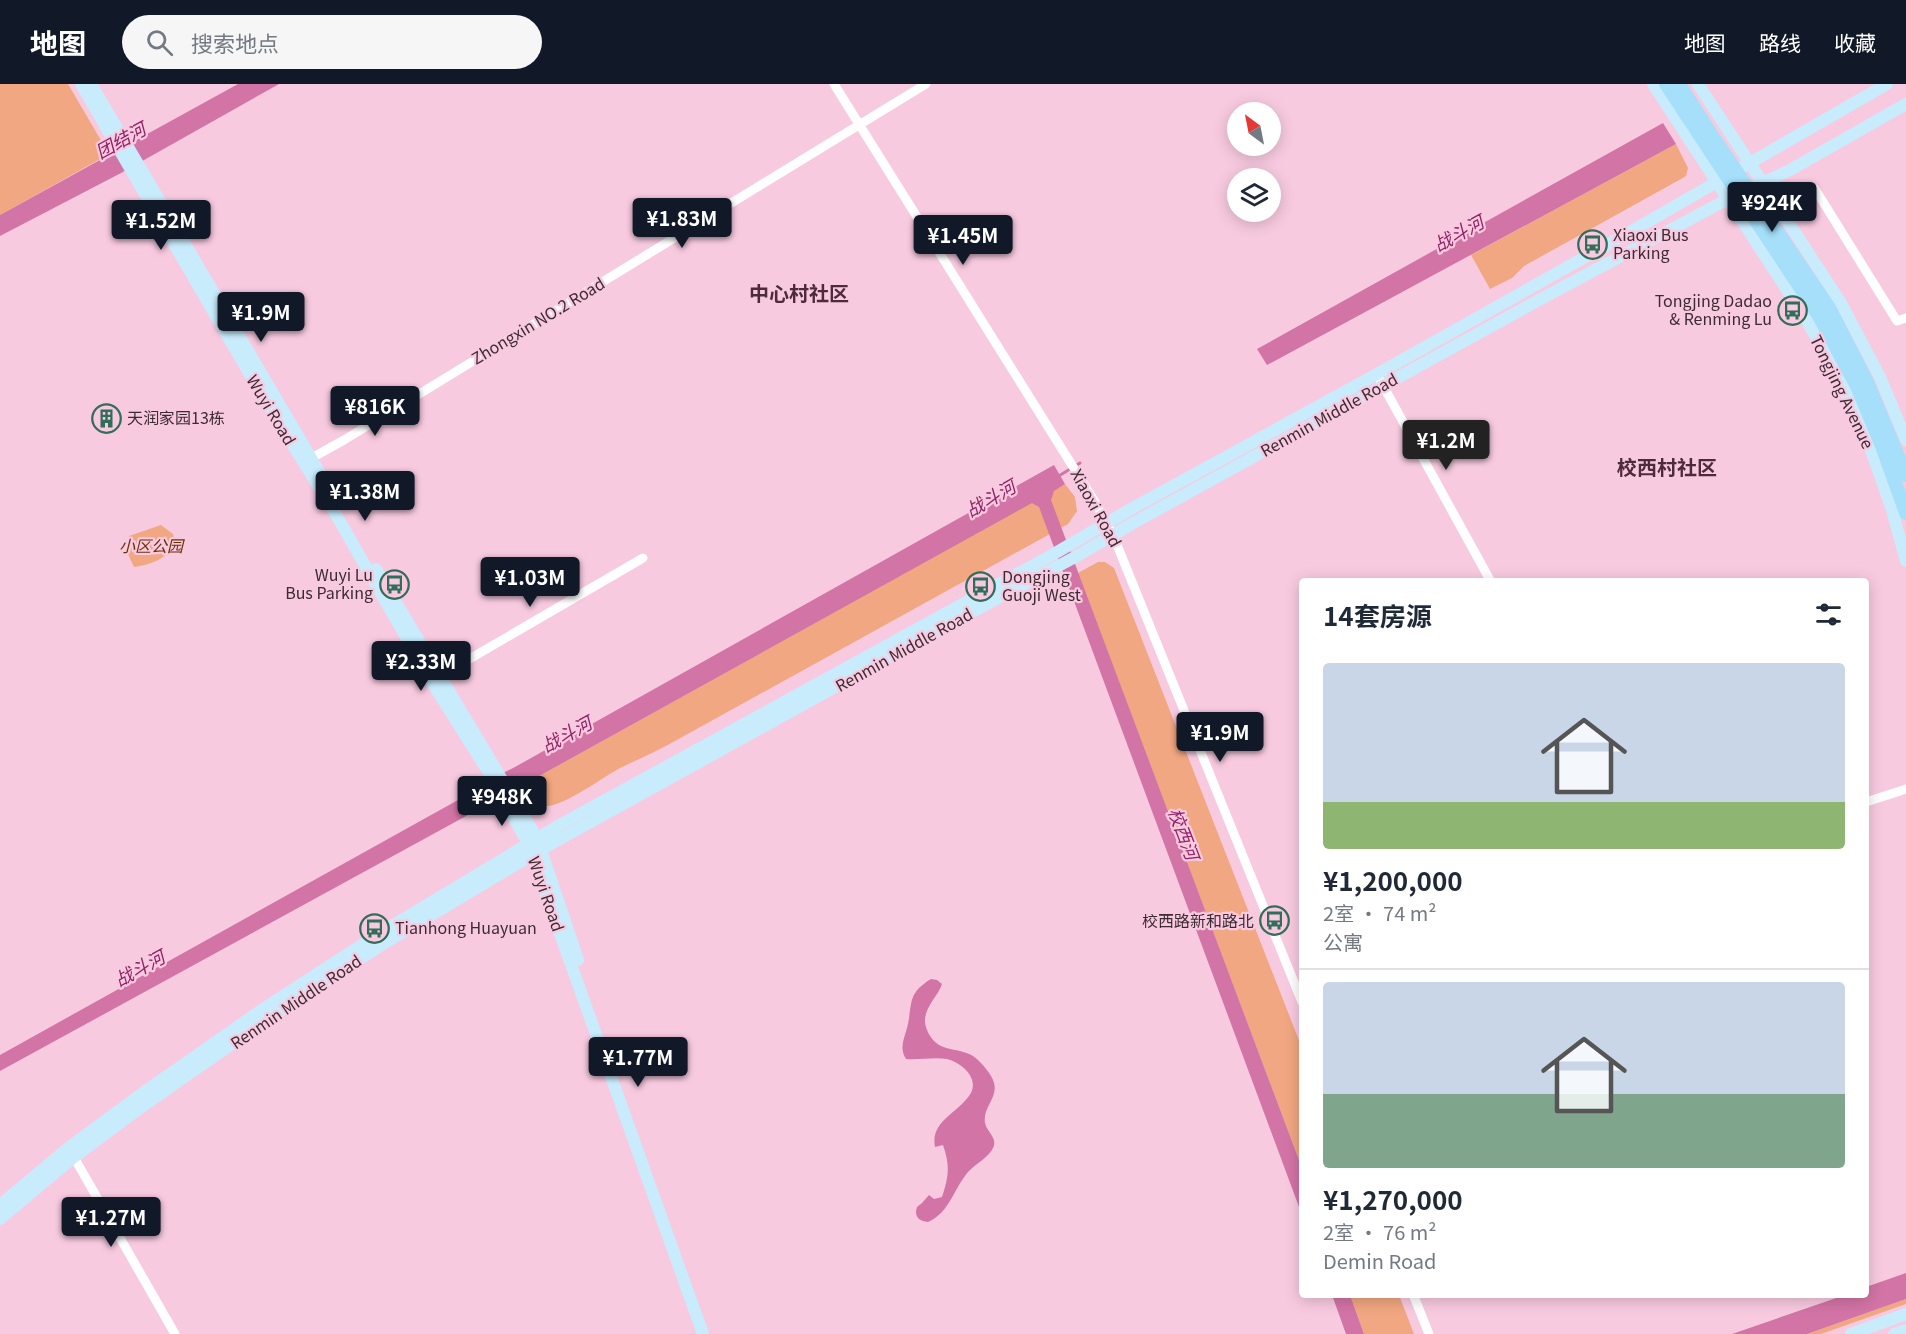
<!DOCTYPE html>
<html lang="zh">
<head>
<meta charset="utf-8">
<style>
  :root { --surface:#fff; --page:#f6f6f7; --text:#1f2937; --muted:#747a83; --line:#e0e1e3; --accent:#111827 }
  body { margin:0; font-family:Georgia,"Noto Sans SC",serif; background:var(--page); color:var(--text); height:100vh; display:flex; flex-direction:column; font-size:22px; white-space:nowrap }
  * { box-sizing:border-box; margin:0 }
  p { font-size:20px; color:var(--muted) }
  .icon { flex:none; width:33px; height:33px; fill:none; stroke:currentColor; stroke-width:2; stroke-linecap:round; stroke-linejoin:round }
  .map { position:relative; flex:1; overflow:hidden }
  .side { position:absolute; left:1299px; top:494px; width:570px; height:720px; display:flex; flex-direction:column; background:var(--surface); border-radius:6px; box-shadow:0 3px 15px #0003 }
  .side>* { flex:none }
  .needle { width:39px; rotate:328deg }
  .tools { position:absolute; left:1227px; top:18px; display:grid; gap:12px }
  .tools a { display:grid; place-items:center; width:54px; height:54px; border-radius:50%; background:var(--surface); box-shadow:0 3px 15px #0003; font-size:30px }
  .price { position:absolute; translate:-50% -51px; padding:0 14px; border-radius:6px; background:var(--accent); color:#fff; font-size:20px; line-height:39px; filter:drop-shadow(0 2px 3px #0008) }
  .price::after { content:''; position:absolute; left:50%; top:36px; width:18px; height:14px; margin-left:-9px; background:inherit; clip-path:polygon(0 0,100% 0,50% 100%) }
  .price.selected { background:#222; color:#fff }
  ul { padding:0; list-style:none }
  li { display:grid; align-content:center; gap:12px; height:318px; padding:0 24px }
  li+li { border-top:2px solid var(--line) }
  li span { display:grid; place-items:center; height:186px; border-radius:6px; color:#555 }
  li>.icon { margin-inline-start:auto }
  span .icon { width:108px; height:108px; fill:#fffc; stroke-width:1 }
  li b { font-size:26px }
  h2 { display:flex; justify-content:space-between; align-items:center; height:72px; padding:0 24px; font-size:26px }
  header { display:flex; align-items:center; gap:36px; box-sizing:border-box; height:84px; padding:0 30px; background:var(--accent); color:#fff }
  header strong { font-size:28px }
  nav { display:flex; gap:33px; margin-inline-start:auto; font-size:21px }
  .search { width:420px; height:54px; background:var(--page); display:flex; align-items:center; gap:15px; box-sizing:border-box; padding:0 21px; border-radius:33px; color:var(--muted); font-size:22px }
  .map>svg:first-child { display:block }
  .green { fill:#f1a781 }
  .water { fill:#d374a6 }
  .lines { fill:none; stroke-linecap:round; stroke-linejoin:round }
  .stream { stroke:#d374a6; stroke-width:3 }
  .minor { stroke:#fff; stroke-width:9 }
  .major { stroke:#c9ecfc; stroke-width:12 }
  .highway { stroke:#a5dffa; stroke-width:14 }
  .labels { text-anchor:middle; stroke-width:4.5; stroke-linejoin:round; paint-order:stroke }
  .poi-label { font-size:16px; fill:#3d2b33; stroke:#f8cae0; text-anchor:start }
  .street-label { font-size:16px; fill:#3d2b33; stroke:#f8cae0 }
  .park-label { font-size:16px; font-style:italic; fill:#6a2f07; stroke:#f8cae0 }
  .water-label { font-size:18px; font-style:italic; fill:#922166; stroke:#f8cae0 }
  .quarter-label { font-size:20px; font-weight:bold; fill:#4d2a3c; stroke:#f8cae0 }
</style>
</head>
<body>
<header>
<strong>地图</strong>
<div class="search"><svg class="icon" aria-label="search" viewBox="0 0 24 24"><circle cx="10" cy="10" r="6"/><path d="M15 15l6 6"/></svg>搜索地点</div>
<nav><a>地图</a><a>路线</a><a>收藏</a></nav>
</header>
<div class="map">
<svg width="1906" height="1250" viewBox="0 0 1906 1250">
  <rect width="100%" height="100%" fill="#f8cae0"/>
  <path class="green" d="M 0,0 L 68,0 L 109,70 L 0,131 Z
    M 1676,60 L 1688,84 L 1686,92 L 1681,95 L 1524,182 L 1512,194 L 1490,205 L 1471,171 Z
    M 1065,400 L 1075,413 L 1077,427 L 1068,440 L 675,657 C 657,667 639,675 620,684 C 603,693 563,723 546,722 C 534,722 528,710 523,701 Z
    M 161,441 L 173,450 L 175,462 C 163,476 152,480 134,483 L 127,468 L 129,452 Z
    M 1098,478 L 1105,478 L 1114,484 L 1302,964 L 1302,1084 L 1078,489 Z
    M 1350,1211 L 1399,1211 L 1414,1250 L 1364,1250 Z
    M 1906,1215 L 1906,1220 L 1821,1250 L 1807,1250 Z"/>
  <path class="water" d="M 238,0 L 279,0 L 121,89 L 0,152 L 0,131 Z
    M 1663,39 L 1676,60 L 1267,281 L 1257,265 Z
    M 1054,381 L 1065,400 L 1054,407 L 1051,416 L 1302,1084 L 1302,1131 L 1039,423 L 1032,419 L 523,701 L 0,987 L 0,971 L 467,711 L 478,701 L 515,683 Z
    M 931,895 L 937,896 L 942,900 C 937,915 919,927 927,946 C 937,970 956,962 973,972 C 980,977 987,985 991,992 C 1003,1012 982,1021 985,1039 C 987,1048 998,1054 993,1064 C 989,1073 978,1078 970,1086 C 954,1102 951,1128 928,1138 C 918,1137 914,1132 917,1123 L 922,1119 L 929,1111 L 934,1115 L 942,1113 C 949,1092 950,1081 943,1061 L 935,1063 C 930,1038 957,1029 969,1012 C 981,996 963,979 947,975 C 934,973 919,976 906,975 C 899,964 904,955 907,944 C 913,921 906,910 931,895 Z
    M 1906,1189 L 1906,1215 L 1807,1250 L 1732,1250 L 1845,1211 L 1866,1210 L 1866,1203 Z
    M 1332,1211 L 1350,1211 L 1364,1250 L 1346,1250 Z"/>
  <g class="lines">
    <path class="stream" d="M 1057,393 L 1080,379"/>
    <path class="minor" d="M 834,0 L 1095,418 L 1113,451 L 1302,918
      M 1815,105 L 1897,237 L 1906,234
      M 1380,296 L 1490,496
      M 308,376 L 344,356 L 926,0
      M 435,595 L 643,474
      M 1866,718 L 1906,705
      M 71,1068 L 175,1250
      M 1413,1210 L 1429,1250"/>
    <path class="major" d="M 81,0 L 259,306 L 338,434 L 431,597 L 491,692 L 528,760 L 703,1250
      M 91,0 L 328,403
      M 1653,0 L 1806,235 L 1844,305 L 1871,366 L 1892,426 L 1906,477
      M 1698,0 L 1841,219 L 1880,293 L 1906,356
      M 376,485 L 537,754 L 578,876
      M 0,1121 L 68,1064 L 140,1011 L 263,925 L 377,851 L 558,742 L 1052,471 L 1129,426 L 1377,290 L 1637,144 L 1887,0
      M 0,1135 L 74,1073 L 147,1019 L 265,937 L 383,860 L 540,766 L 931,550 L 1077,472 L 1135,438 L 1537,217 L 1728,115 L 1790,86 L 1906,20
      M 1851,1250 L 1906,1230
      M 1894,1250 L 1906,1246"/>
    <path class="highway" d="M 1666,0 L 1819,232 L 1857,302 L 1882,362 L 1906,429
      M 1679,0 L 1713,53 L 1829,224 L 1867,298 L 1906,391"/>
  </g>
  <defs>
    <symbol id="bus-ring" viewBox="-11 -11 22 22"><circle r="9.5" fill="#f8cae0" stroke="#316d58" stroke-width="1.5"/><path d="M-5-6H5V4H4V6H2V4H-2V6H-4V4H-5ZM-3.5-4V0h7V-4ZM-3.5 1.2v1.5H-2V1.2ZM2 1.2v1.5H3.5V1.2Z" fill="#316d58"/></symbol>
    <symbol id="building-ring" viewBox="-11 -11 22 22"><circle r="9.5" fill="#f8cae0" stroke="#316d58" stroke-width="1.5"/><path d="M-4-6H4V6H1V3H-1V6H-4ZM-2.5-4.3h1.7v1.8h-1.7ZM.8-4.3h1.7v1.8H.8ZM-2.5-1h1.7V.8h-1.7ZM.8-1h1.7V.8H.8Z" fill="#316d58"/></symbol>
  </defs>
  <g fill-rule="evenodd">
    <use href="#bus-ring" x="1576" y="144" width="33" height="33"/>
    <use href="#bus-ring" x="1776" y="210" width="33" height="33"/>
    <use href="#building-ring" x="90" y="318" width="33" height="33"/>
    <use href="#bus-ring" x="378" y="484" width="33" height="33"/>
    <use href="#bus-ring" x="964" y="486" width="33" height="33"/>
    <use href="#bus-ring" x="1258" y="820" width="33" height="33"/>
    <use href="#bus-ring" x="358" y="828" width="33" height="33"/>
  </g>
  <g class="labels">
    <g class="poi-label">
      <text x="1613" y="157">Xiaoxi Bus<tspan x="1613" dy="18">Parking</tspan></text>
      <text x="1772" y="223" text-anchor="end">Tongjing Dadao<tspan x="1772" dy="18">&amp; Renming Lu</tspan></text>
      <text x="127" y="340">天润家园13栋</text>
      <text x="373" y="497" text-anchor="end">Wuyi Lu<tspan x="373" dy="18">Bus Parking</tspan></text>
      <text x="1002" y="499">Dongjing<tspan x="1002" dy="18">Guoji West</tspan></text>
      <text x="1254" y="843" text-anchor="end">校西路新和路北</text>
      <text x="395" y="850">Tianhong Huayuan</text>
    </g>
    <g class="street-label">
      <text transform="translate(538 237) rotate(-31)" y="6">Zhongxin NO.2 Road</text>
      <text transform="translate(1842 308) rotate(64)" y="6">Tongjing Avenue</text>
      <text transform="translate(271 326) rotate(59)" y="6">Wuyi Road</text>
      <text transform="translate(1329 331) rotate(-29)" y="6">Renmin Middle Road</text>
      <text transform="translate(1096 424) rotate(61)" y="6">Xiaoxi Road</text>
      <text transform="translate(904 566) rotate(-29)" y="6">Renmin Middle Road</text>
      <text transform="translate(546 810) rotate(71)" y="6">Wuyi Road</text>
      <text transform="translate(296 918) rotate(-34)" y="6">Renmin Middle Road</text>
    </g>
    <g class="park-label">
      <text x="151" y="468">小区公园</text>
    </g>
    <g class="water-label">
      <text transform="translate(121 57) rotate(-29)" y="6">团结河</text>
      <text transform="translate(1459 150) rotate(-29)" y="6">战斗河</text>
      <text transform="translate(991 415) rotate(-30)" y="6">战斗河</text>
      <text transform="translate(567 651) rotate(-29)" y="6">战斗河</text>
      <text transform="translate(1183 750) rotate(69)" y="6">校西河</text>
      <text transform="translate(140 885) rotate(-29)" y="6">战斗河</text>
    </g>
    <g class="quarter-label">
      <text x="799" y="217">中心村社区</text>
      <text x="1667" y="391">校西村社区</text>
    </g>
  </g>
</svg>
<div class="tools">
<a><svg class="needle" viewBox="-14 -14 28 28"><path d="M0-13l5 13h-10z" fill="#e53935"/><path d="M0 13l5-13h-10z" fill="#747a83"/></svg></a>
<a><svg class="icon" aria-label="layers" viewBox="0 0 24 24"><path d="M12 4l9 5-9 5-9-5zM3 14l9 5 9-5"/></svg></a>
</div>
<b class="price" style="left:1772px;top:149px">¥924K</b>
<b class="price" style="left:682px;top:165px">¥1.83M</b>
<b class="price" style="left:161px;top:167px">¥1.52M</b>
<b class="price" style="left:963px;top:182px">¥1.45M</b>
<b class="price" style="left:261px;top:259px">¥1.9M</b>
<b class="price" style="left:375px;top:353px">¥816K</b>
<b class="price selected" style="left:1446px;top:387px">¥1.2M</b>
<b class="price" style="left:365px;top:438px">¥1.38M</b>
<b class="price" style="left:530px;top:524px">¥1.03M</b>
<b class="price" style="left:421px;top:608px">¥2.33M</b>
<b class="price" style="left:1220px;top:679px">¥1.9M</b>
<b class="price" style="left:502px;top:743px">¥948K</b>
<b class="price" style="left:638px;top:1004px">¥1.77M</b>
<b class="price" style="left:111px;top:1164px">¥1.27M</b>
<section class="side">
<h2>14套房源<svg class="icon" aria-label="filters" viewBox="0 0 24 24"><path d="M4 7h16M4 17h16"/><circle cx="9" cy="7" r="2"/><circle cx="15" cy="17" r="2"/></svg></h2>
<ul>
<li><span style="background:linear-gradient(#c9d6e8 75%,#8fb573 0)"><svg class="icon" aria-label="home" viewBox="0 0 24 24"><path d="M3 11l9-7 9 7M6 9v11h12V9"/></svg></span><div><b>¥1,200,000</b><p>2室 · 74 m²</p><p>公寓</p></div></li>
<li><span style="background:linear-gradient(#c9d6e8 60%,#7fa58c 0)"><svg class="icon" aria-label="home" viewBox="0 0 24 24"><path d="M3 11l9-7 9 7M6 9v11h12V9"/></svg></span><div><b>¥1,270,000</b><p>2室 · 76 m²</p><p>Demin Road</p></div></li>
</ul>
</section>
</div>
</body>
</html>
